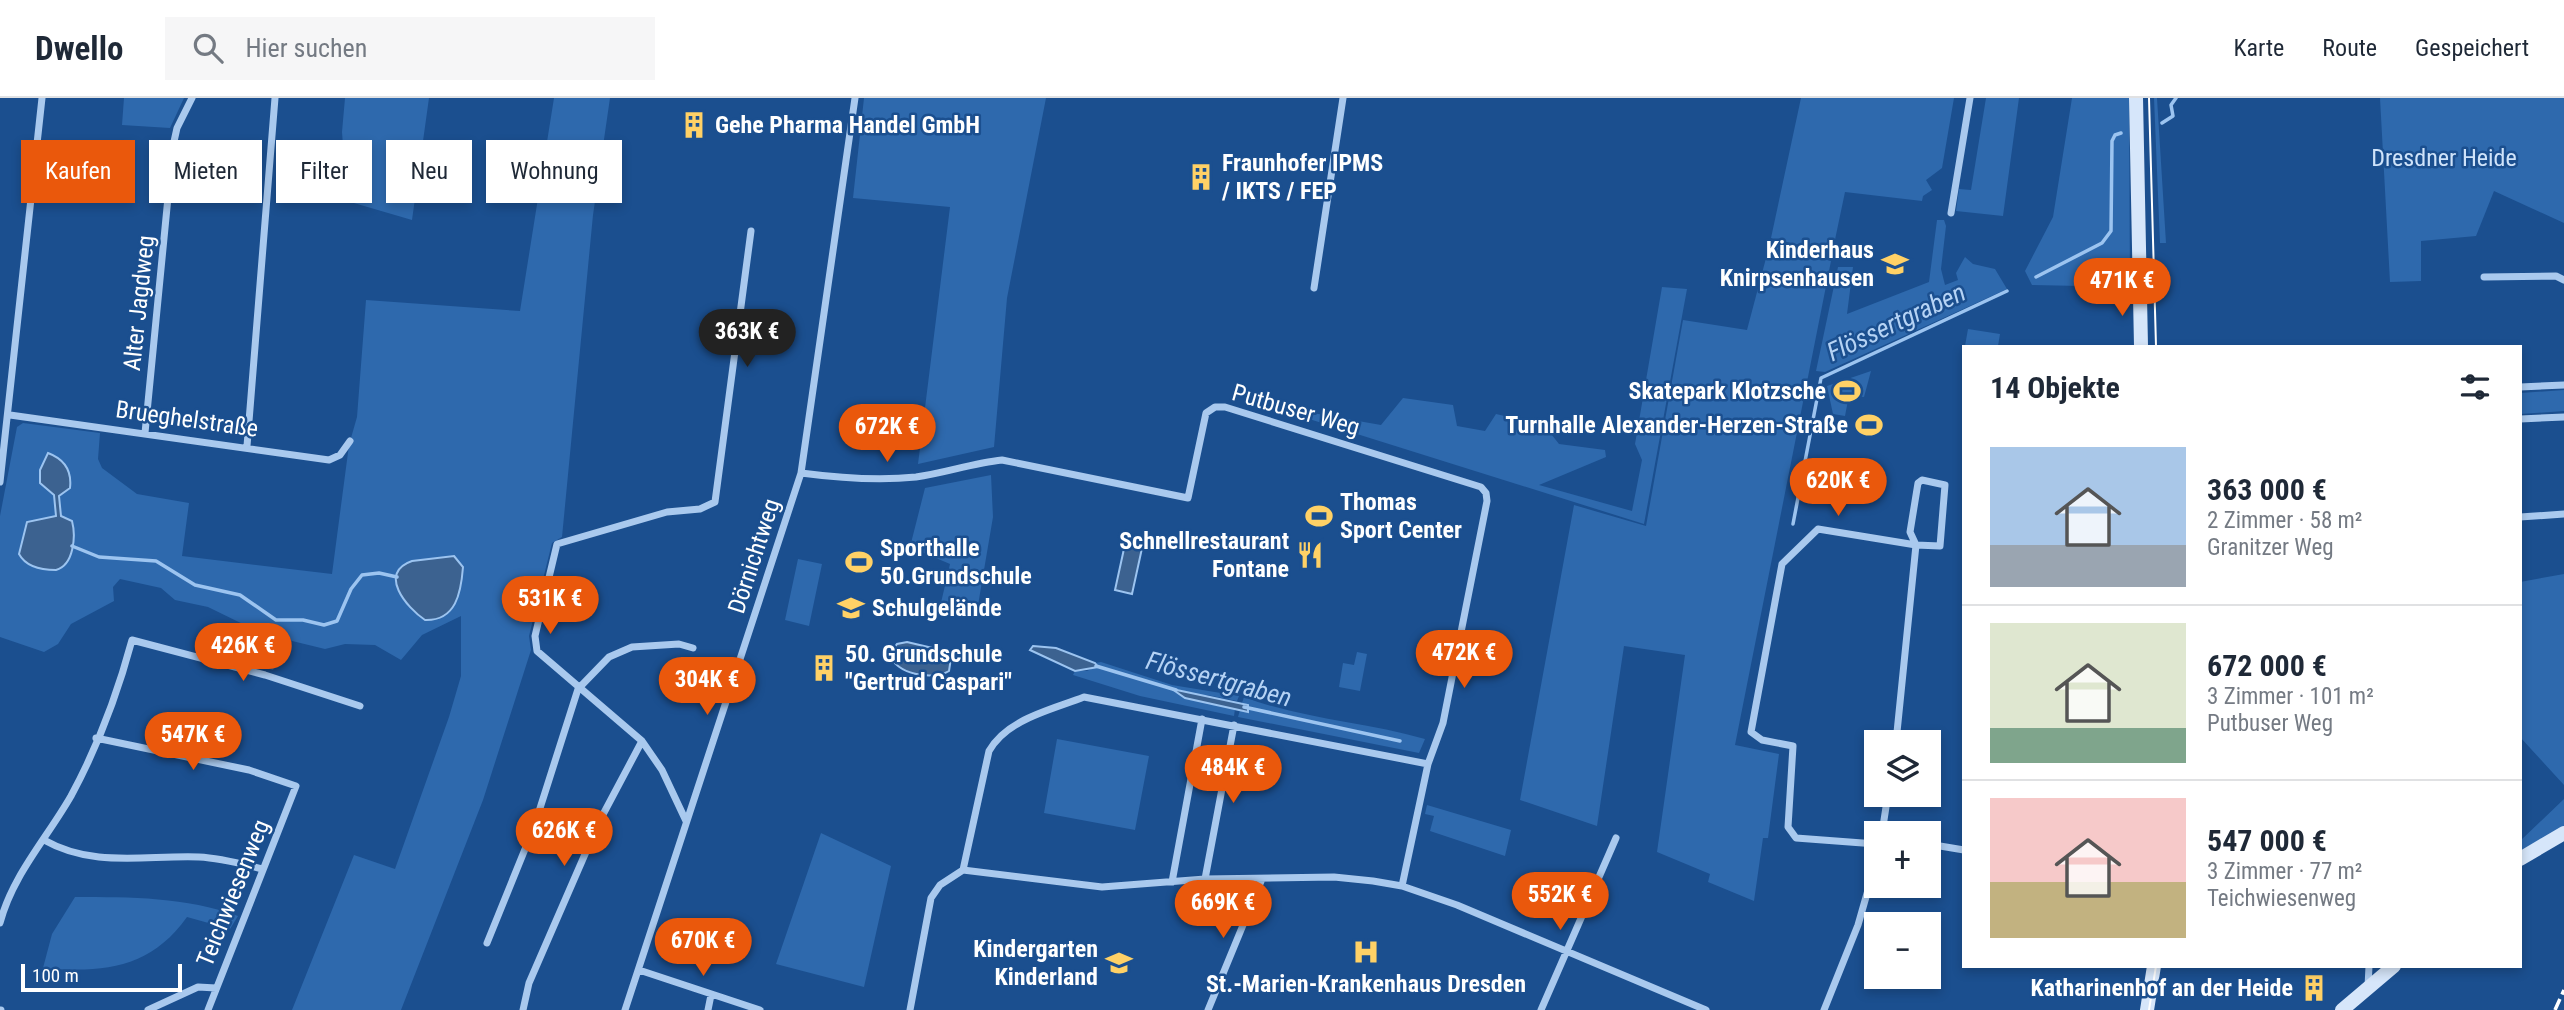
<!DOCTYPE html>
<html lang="de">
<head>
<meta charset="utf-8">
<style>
  :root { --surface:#fff; --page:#f6f6f7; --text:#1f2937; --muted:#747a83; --line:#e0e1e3; --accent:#ea580c }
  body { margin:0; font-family:"Roboto Condensed",sans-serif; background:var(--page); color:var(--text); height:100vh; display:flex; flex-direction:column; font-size:26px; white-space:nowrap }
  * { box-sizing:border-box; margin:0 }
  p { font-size:23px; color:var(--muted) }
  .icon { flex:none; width:38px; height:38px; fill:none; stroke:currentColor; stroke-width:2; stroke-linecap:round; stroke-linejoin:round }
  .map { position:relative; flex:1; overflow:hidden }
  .panel { position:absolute; left:1962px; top:247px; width:560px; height:623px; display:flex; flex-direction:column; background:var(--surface); border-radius:0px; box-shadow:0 4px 10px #0003 }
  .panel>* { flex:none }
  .banner { position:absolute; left:21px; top:42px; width:665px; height:63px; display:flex; gap:14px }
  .fabs { position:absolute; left:1864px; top:632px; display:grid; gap:14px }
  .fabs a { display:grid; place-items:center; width:77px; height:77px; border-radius:0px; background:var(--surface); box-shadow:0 4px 10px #0003; font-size:35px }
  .scale { position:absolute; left:21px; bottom:18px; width:161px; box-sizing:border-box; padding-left:7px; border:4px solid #fff; border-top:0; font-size:19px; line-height:24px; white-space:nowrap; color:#fff; -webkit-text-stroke:5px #1b4f8f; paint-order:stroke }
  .price { position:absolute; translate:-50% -60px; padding:0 16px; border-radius:24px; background:var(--accent); color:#fff; font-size:23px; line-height:46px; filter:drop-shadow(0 2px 4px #0008) }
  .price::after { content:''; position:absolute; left:50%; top:42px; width:21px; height:16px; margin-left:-10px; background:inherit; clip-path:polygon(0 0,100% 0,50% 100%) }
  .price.selected { background:#222; color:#fff }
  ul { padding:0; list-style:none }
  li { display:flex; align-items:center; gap:21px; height:175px; padding:0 28px }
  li+li { border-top:2px solid var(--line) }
  li span { display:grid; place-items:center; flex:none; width:196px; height:140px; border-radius:0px; color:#555 }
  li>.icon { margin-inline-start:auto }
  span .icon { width:84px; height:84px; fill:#fffc; stroke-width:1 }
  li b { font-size:30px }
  h2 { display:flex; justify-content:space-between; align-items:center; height:84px; padding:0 28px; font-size:30px }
  .pill { padding:0 24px; border-radius:0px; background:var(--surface); box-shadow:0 4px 10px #0003; font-size:24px; line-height:63px }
  .pill.selected { background:var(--accent); color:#fff }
  header { display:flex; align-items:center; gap:42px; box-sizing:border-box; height:98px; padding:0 35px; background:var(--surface); border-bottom:2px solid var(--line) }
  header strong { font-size:33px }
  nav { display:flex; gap:38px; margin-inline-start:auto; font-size:24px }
  .search { width:490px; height:63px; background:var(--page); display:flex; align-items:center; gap:18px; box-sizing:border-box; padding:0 24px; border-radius:0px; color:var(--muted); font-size:26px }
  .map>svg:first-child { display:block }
  .green { fill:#2e69ad }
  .water { fill:#3c6290; stroke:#9cc4f0; stroke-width:2 }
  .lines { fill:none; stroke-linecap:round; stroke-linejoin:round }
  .stream { stroke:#9cc4f0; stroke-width:3.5 }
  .minor { stroke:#a9c9ee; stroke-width:7 }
  .secondary { stroke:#d6e6fa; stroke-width:14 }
  .tram { stroke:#fff; stroke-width:2 }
  .rail { stroke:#fff; stroke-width:3.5; stroke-dasharray:12 5; stroke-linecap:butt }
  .labels { text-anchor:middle; stroke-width:5; stroke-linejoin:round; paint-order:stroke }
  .poi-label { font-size:24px; font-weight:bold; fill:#fff; stroke:#1b4f8f; text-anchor:start }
  .park-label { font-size:24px; fill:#cfe3fa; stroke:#1b4f8f }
  .street-label { font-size:24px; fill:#fff; stroke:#1b4f8f }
  .water-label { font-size:26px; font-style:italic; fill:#b5d3f5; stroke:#1b4f8f }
</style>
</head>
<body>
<header>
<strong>Dwello</strong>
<div class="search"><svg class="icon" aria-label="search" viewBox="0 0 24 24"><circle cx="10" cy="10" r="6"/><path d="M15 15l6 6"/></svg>Hier suchen</div>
<nav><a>Karte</a><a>Route</a><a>Gespeichert</a></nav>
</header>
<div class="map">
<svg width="2564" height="912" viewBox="0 0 2564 912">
  <rect width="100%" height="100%" fill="#1b4f8f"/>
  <path class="green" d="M 124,0 L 184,0 L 170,30 L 122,27 Z
    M 345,0 L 429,0 L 412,122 L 347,103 L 342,34 Z
    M 554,0 L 610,0 L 593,117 L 562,439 L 552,445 L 529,538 L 531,552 L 483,702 L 401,912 L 292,912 L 354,757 L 395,771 L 449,619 L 461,578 L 461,518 L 422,537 L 401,562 L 375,547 L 345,546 L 325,551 L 284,541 L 273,572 L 242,563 L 251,530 L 208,509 L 175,502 L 161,490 L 120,481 L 113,489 L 114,503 L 71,526 L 58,546 L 44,554 L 0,539 L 0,418 L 17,329 L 23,325 L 100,335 L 98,361 L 102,370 L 137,396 L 189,405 L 182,458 L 332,476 L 349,347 L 357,319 L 366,202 L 520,213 Z
    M 864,0 L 1046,0 L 1007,200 L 994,349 L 918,366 L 950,109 L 853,100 Z
    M 1801,0 L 1954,0 L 1942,70 L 1926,82 L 1932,92 L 1923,98 L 1922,103 L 1845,94 L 1832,156 L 1771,140 Z
    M 1986,0 L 2019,0 L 2003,118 L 1956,113 L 1959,91 L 1971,92 Z
    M 2072,0 L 2129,0 L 2130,189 L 2032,187 L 2025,173 L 2053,119 Z
    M 2154,0 L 2157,0 L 2166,145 L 2160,145 Z
    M 2380,0 L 2564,0 L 2564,125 L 2494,93 L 2476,138 L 2421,143 L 2421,183 L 2390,184 Z
    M 1937,122 L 1944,122 L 1946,128 L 1941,171 L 1945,187 L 1958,182 L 1956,175 L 1965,159 L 1973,166 L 1995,171 L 2007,191 L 1825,274 L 1816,273 L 1838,169 L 1853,169 L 1847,216 L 1929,184 Z
    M 1770,145 L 1831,163 L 1735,647 L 1779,656 L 1768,740 L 1763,740 L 1754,803 L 1708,784 L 1710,776 L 1657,754 L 1685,557 L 1624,548 L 1597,728 L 1520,702 L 1574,407 L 1646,428 L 1683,222 L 1747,232 Z
    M 1662,189 L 1687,191 L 1644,426 L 1306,320 L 1307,314 L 1381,327 L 1403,300 L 1453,307 L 1457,328 L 1485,333 L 1496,316 L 1544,327 L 1559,346 L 1605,352 L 1606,359 L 1539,387 L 1632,413 L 1642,362 L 1635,346 Z
    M 1968,231 L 2000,236 L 1998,248 L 1965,248 Z
    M 1871,273 L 1864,299 L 1849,297 L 1845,318 L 1833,316 L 1827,288 Z
    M 2564,292 L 2564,313 L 2520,316 L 2520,295 Z
    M 991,377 L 993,419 L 976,519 L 940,509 L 950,466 L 910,449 L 925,390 Z
    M 798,461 L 822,466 L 809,528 L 785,522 Z
    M 2564,476 L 2564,687 L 2520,639 L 2520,484 Z
    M 1357,554 L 1367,556 L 1360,593 L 1339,589 L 1343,565 L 1354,567 Z
    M 1101,564 L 1172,587 L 1239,598 L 1237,603 L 1207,597 L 1185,600 L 1235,611 L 1234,618 L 1140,598 L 1073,577 L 1075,573 L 1087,573 L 1097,568 L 1095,565 Z
    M 1244,599 C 1302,621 1365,624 1425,641 L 1419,655 L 1238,619 L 1240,612 L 1248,614 L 1248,607 L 1242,605 Z
    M 1057,641 L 1149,658 L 1135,732 L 1044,715 Z
    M 2564,701 L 2564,732 L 2520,759 L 2520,743 Z
    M 1427,707 L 1511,732 L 1505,758 L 1430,733 L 1434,718 L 1425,716 Z
    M 821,735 L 891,768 L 864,889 L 776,866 Z
    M 75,799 C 131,799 186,799 238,818 L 230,831 L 187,819 C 150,871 103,875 43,870 L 52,836 Z"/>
  <path class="water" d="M 48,355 C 64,361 72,373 70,390 L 59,398 L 61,418 L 72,423 C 76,438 74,467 56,472 C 43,472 26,469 19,456 L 27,424 L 56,418 L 54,397 L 40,385 L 40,372 Z
    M 1127,437 L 1144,441 L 1132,496 L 1115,492 Z
    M 454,458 L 463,469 C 461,495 456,523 425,522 C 407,510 377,475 412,463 Z
    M 907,544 L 945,553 L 951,560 L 949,573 C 933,583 894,576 890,556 L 897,546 Z
    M 1033,548 L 1056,550 L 1095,565 L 1098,569 L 1075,573 L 1030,552 Z
    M 1172,591 L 1248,607 L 1248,614 L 1185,600 Z"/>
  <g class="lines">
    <path class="stream" d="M 2162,25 L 2173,18 L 2171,7 L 2176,0
      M 2036,179 L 2102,145 L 2111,133 L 2112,43 L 2115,37 L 2121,35
      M 1793,426 L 1821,280 L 2007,193
      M 72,448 L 99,459 L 156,463 L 195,487 L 240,497 L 276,522 L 303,522 L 324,527 L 337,523 L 351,491 L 362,477 L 379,475 L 397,479
      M 1096,568 L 1176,592
      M 1244,609 L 1400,643"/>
    <path class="minor" d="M 1951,115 L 1970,0
      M 2484,179 L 2556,178 L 2564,182
      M 1314,190 L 1343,0
      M 2520,289 L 2564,287
      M 10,317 L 329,362 L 340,357 L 350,343
      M 2520,321 L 2564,319
      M 145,335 L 173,48 L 177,30 L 192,0
      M 247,348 L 275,0
      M 801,375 C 839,380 878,383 916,379 C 945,375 973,365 1002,362 L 1188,400 L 1206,315 L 1215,309 L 1225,309 L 1481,389 L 1486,395 L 1487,403 L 1443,625 L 1428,666 L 1402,788
      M 0,384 L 42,0
      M 2520,419 L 2564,416
      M 96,640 L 249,672 L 296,688 L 208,912
      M 1896,644 L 1916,447 L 1940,448 L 1945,387 L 1922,382 L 1918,385 L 1910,434 L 1916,447
      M 686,723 L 662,672 L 642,643 L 537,553 L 535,538 L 557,446 L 667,414 L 700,411 L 715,404 L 751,133
      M 1882,735 L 1888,696
      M 44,742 C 93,770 145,757 199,759 C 221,760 242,766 263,771
      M 1876,746 L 1796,740 L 1788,729 L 1793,648 L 1762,642 L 1751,634 L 1782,466 L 1818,431 L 1916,447
      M 1928,746 L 1964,752
      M 963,772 L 989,653 C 1007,621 1051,612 1084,599 L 1428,666
      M 1205,781 L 1234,627
      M 1172,784 L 1202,621
      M 0,825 C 12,778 47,740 71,698 C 97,650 118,594 132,542 L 265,577 L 360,608
      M 487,845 L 534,729 L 578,591 L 609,559 L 632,549 L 679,546 L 693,550
      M 639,872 L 760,912
      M 2368,889 L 2369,868
      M 0,912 L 1,912
      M 148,912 L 198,889 L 216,890
      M 523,912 L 529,885 L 599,724 L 642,643
      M 625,912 L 801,375 L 855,0
      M 708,912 L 711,897
      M 910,912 L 931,800 L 940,787 L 963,772 L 1102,789 L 1205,781 L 1334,779 L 1373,783 L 1402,788 L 1457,807 L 1706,912
      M 1208,912 L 1262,781
      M 1541,912 L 1616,740
      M 1824,912 L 1858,827 L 1876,764"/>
    <path class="secondary" d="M 2136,0 L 2141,248
      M 2520,761 L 2564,735
      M 2147,912 L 2154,868
      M 2342,912 L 2394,868"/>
    <path class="tram" d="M 2149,0 L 2156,248
      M 2149,912 L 2156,868"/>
    <path class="rail" d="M 2555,912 L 2564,892"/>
  </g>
  <defs>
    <symbol id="building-bare" viewBox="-9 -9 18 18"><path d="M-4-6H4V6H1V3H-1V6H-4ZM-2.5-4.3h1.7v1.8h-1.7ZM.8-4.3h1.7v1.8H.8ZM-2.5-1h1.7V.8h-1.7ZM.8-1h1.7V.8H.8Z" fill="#ffd166" stroke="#1b4f8f" stroke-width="2.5" paint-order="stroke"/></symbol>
    <symbol id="school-bare" viewBox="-9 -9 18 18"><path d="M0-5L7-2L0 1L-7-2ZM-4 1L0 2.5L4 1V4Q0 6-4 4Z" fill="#ffd166" stroke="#1b4f8f" stroke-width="2.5" paint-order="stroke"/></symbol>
    <symbol id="stadium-bare" viewBox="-9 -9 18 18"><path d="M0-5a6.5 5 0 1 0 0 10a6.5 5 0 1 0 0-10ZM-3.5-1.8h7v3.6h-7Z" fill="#ffd166" stroke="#1b4f8f" stroke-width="2.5" paint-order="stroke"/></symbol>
    <symbol id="restaurant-bare" viewBox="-9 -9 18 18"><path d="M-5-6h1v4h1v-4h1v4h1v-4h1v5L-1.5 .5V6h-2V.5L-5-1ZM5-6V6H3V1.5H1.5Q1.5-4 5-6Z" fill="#ffd166" stroke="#1b4f8f" stroke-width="2.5" paint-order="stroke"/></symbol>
    <symbol id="hospital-bare" viewBox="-9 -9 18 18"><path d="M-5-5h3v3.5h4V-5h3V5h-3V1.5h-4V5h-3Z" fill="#ffd166" stroke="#1b4f8f" stroke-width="2.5" paint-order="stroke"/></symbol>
  </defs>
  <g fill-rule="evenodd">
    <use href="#building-bare" x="675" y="8" width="38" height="38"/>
    <use href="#building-bare" x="1182" y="60" width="38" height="38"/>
    <use href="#school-bare" x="1876" y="147" width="38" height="38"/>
    <use href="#stadium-bare" x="1828" y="274" width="38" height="38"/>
    <use href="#stadium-bare" x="1850" y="308" width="38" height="38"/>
    <use href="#stadium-bare" x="1300" y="399" width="38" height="38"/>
    <use href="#restaurant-bare" x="1291" y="438" width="38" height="38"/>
    <use href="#stadium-bare" x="840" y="445" width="38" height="38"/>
    <use href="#school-bare" x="832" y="491" width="38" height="38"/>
    <use href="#building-bare" x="805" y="551" width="38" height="38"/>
    <use href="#hospital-bare" x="1347" y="835" width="38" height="38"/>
    <use href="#school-bare" x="1100" y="846" width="38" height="38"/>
    <use href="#building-bare" x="2295" y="871" width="38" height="38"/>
  </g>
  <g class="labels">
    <g class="poi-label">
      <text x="715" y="35">Gehe Pharma Handel GmbH</text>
      <text x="1222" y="73">Fraunhofer IPMS<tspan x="1222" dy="28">/ IKTS / FEP</tspan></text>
      <text x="1874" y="160" text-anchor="end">Kinderhaus<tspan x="1874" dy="28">Knirpsenhausen</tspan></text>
      <text x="1826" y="301" text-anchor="end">Skatepark Klotzsche</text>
      <text x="1848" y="335" text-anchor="end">Turnhalle Alexander-Herzen-Straße</text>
      <text x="1340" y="412">Thomas<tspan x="1340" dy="28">Sport Center</tspan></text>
      <text x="1289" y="451" text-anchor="end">Schnellrestaurant<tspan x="1289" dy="28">Fontane</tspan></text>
      <text x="880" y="458">Sporthalle<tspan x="880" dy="28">50.Grundschule</tspan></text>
      <text x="872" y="518">Schulgelände</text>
      <text x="845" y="564">50. Grundschule<tspan x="845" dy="28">"Gertrud Caspari"</tspan></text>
      <text x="1098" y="859" text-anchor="end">Kindergarten<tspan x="1098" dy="28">Kinderland</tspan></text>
      <text x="1366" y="894" text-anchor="middle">St.-Marien-Krankenhaus Dresden</text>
      <text x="2293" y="898" text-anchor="end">Katharinenhof an der Heide</text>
    </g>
    <g class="park-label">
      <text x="2444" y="68">Dresdner Heide</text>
    </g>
    <g class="street-label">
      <text transform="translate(139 205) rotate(-84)" y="8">Alter Jagdweg</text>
      <text transform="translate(1296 312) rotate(16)" y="8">Putbuser Weg</text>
      <text transform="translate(187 321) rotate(8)" y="8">Brueghelstraße</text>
      <text transform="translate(754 458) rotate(-72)" y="8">Dörnichtweg</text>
      <text transform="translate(233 795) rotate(-68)" y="8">Teichwiesenweg</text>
    </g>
    <g class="water-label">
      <text transform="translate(1896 224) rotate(-25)" y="9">Flössertgraben</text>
      <text transform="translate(1219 581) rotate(15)" y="9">Flössertgraben</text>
    </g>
  </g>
</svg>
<div class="fabs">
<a><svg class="icon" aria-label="layers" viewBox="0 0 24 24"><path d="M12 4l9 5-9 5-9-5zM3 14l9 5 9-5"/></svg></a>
<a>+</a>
<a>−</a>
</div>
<div class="scale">100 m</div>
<b class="price" style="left:2122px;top:220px">471K €</b>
<b class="price selected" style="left:747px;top:271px">363K €</b>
<b class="price" style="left:887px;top:366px">672K €</b>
<b class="price" style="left:1838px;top:420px">620K €</b>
<b class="price" style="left:550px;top:538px">531K €</b>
<b class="price" style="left:243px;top:585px">426K €</b>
<b class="price" style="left:1464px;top:592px">472K €</b>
<b class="price" style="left:707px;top:619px">304K €</b>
<b class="price" style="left:193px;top:674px">547K €</b>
<b class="price" style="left:1233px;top:707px">484K €</b>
<b class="price" style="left:564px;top:770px">626K €</b>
<b class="price" style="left:1560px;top:834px">552K €</b>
<b class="price" style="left:1223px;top:842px">669K €</b>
<b class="price" style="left:703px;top:880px">670K €</b>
<div class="banner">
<a class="pill selected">Kaufen</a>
<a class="pill">Mieten</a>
<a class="pill">Filter</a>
<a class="pill">Neu</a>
<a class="pill">Wohnung</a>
</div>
<section class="panel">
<h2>14 Objekte<svg class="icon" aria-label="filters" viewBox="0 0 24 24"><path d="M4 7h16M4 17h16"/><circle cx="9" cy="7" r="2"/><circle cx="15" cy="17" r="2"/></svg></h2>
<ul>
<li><span style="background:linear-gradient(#a9c7e8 70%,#9aa5b1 0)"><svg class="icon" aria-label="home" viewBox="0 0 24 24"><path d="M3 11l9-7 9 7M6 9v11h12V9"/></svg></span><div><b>363 000 €</b><p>2 Zimmer · 58 m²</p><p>Granitzer Weg</p></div></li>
<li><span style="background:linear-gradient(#dfe7d0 75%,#7fa58c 0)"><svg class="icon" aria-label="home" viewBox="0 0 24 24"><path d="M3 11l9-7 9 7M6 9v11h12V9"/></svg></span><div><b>672 000 €</b><p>3 Zimmer · 101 m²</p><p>Putbuser Weg</p></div></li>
<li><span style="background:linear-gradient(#f6c9c9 60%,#c2b280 0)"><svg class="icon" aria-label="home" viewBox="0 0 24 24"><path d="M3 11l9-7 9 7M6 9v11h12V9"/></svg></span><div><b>547 000 €</b><p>3 Zimmer · 77 m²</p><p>Teichwiesenweg</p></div></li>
</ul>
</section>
</div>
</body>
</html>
